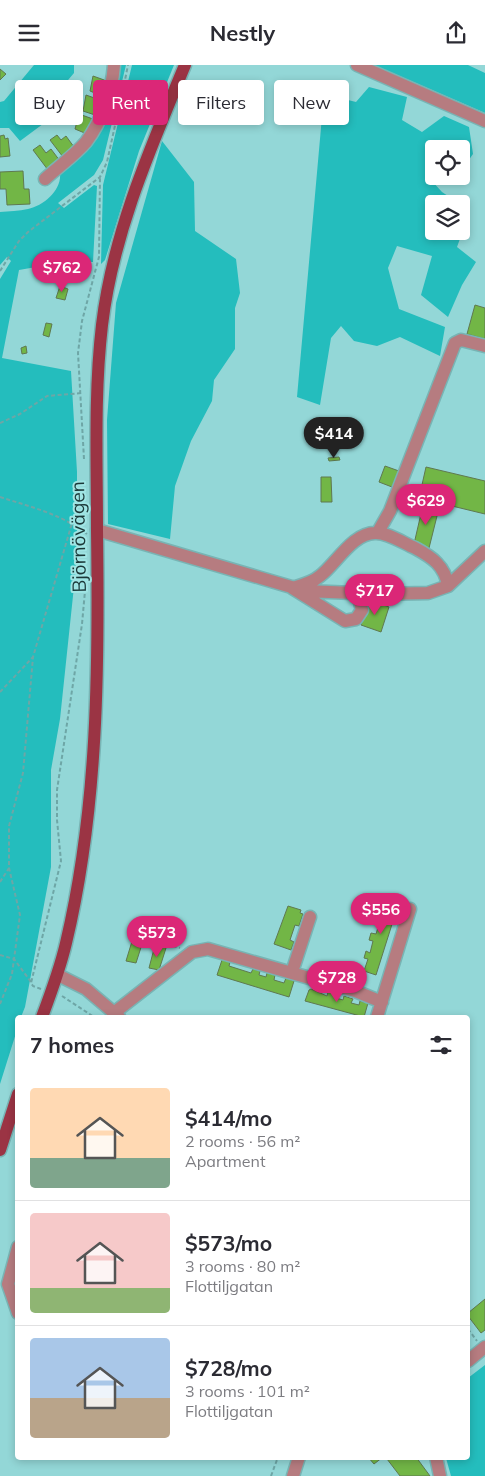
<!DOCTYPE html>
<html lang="en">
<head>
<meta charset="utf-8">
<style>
  :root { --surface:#fff; --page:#f2f2f3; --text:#2b2b33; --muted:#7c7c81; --line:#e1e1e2; --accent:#db2777 }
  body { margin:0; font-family:Mulish,sans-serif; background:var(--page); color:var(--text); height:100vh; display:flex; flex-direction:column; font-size:19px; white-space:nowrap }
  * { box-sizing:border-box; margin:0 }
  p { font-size:16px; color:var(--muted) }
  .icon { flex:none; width:28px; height:28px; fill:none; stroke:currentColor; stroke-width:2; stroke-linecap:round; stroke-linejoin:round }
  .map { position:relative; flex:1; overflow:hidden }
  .side { position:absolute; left:15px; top:950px; width:455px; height:445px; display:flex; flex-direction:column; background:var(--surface); border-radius:5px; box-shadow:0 2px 8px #0003 }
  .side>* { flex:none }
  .top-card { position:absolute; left:15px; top:15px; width:455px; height:45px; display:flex; gap:10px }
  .buttons { position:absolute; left:425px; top:75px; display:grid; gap:10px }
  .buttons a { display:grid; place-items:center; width:45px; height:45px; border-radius:5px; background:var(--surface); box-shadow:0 2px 8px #0003; font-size:25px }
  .price { position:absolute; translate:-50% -42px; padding:0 11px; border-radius:18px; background:var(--accent); color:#fff; font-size:16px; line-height:32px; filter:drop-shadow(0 1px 2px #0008) }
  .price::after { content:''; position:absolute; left:50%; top:30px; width:15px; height:11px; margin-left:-8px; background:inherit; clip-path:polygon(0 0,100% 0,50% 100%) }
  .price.on { background:#222; color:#fff }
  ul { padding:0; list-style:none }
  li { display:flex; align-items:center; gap:15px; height:125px; padding:0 15px }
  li+li { border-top:1px solid var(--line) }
  li span { display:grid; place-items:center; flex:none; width:140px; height:100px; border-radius:5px; color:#555 }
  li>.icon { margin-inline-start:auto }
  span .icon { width:60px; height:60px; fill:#fffc; stroke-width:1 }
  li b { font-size:21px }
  h2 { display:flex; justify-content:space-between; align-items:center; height:60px; padding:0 15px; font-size:21px }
  .pill { padding:0 18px; border-radius:5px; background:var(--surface); box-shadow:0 2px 8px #0003; font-size:18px; line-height:45px }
  .pill.on { background:var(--accent); color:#fff }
  header { display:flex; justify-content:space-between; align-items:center; height:65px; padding:0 15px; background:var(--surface); font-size:22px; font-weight:700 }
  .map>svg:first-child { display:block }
  .green { fill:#24bdbd }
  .building { fill:#72b646; stroke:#5f7950 }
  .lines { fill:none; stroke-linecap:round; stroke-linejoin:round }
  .minor-casing { stroke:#78b4b4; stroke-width:15 }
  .major-casing { stroke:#78b4b4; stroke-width:15 }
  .path { stroke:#6ea6a6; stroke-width:2; stroke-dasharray:4 2.5; stroke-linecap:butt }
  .minor { stroke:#b67c80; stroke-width:12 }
  .major { stroke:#9b3444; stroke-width:12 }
  .labels { text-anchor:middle; stroke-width:4; stroke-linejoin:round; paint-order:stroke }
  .street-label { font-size:19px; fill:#1a3737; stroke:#a0e5e4 }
</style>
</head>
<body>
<header><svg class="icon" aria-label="menu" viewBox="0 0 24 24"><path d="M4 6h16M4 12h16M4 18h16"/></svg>Nestly<svg class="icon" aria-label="share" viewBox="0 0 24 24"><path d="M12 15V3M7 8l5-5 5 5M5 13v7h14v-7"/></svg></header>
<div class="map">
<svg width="485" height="1411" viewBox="0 0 485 1411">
  <rect width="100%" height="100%" fill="#93d7d7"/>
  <path class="green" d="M 34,0 L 74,0 L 74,8 L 63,21 L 51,53 L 20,76 L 9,63 L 0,63 L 0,37 L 4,36 Z
    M 120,0 L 126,0 L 103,95 L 94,110 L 58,138 L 64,143 L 94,120 L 97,121 L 93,197 L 51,195 L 36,202 L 19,205 L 2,293 L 71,306 L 77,407 L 77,493 L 60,654 L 51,705 L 51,802 L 25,942 L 21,952 L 18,952 L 17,965 L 0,1019 L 0,214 L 11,196 L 7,192 L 0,200 L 0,147 C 9,146 19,146 28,144 C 44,141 62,125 60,108 C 84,76 121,43 120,0 Z
    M 132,0 L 174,0 L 139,86 L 105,195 L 101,199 L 103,120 Z
    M 374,0 L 468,0 L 485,8 L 485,48 Z
    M 369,22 L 407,32 L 402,55 L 422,67 L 444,51 L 469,62 L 473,89 L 461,106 L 461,84 L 434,84 L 434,111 L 431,115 L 442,127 L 460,139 L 434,139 L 434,166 L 461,166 L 461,140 L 470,146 L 457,182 L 476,197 L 462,220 L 448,252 L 421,230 L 432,191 L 397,181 L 388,203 L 399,244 L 445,262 L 440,291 L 400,272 L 377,281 L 354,276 L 341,261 L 331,273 L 320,340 L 297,332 L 324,29 L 356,37 Z
    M 162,76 L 194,117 L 195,166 L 236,194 L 240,228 L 235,243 L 235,284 L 214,315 L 212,336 L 191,376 L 175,421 L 170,474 L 108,459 L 107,355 L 116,238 Z
    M 485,1300 L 485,1411 L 451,1411 L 446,1393 L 468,1392 L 468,1313 Z"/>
  <path class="building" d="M 0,4 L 6,9 L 0,15 Z
    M 93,11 L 107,16 L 102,31 L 90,26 Z
    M 86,30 L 100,35 L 95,50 L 83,46 Z
    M 79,49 L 93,54 L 87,69 L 75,64 Z
    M 4,70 L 5,74 L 8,73 L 10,91 L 0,92 L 0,71 Z
    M 57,70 L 61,75 L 66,71 L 74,82 L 63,92 L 50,75 Z
    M 40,80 L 46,88 L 51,84 L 60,96 L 48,105 L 33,85 Z
    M 23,106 L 24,124 L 29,124 L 30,139 L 7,140 L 6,124 L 0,124 L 0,107 Z
    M 60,221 L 68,224 L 65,235 L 56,233 Z
    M 475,240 L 485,243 L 485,274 L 467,269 Z
    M 46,258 L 52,259 L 49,272 L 43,270 Z
    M 26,281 L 27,288 L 22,289 L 21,283 Z
    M 339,392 L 340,395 L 329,396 L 328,393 Z
    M 385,401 L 399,406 L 392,422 L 379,417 Z
    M 426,402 L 485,416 L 485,449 L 419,433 Z
    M 321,412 L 331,412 L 332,437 L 321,437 Z
    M 423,440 L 439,443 L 429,483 L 414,479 Z
    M 370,535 L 389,542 L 381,567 L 361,560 Z
    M 382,832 L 399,837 L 376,910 L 364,906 L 368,894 L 364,893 L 366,886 L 370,888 L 373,876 L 369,875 L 371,868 L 376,869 L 379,859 L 374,857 L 376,850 L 381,851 L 385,841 L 380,839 Z
    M 288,841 L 301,845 L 300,848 L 303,849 L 299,861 L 295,860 L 290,875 L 294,877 L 291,885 L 274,879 Z
    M 133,873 L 143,876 L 136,898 L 126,896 Z
    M 155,880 L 166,883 L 159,905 L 149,903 Z
    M 222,895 L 230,897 L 229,901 L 251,908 L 253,904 L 260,906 L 259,910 L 266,912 L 267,908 L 275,910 L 274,915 L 284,918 L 286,913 L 294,916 L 289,932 L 217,910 Z
    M 311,924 L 327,931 L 328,927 L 337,929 L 336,933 L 343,935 L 344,931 L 353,934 L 351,938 L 359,940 L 360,936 L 368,938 L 364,952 L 305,936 L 309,925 Z
    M 485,1234 L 485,1265 L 481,1268 L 468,1251 L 468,1248 Z
    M 368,1392 L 383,1392 L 374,1399 Z
    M 390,1392 L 416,1392 L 430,1411 L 400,1411 L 387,1394 Z"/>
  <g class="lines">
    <defs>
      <path id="minor" d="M 357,0 L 485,56
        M 45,114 C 58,102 75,90 86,77 C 102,56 112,26 114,0
        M 97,465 L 305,526 L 378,529 L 428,528 L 448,521 L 485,486
        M 378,467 L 390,446 L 455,278 L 461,275 L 485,281
        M 352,528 L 359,534 L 362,545 L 356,554 L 345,556 L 292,523 C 302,520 312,518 320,511 C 336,499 353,467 376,468 C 389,468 403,478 415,483 C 432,492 445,501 448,521
        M 292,907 L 310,852
        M 58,910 L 86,924 L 119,952
        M 115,947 L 192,887 L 208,884 L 355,926 L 382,937
        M 377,952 L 410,844
        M 18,1182 L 8,1219 L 18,1248
        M 468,1296 L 485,1282
        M 436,1392 L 440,1411
        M 293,1411 L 299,1392"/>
      <path id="major" d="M 42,952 C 51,928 60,904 66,878 C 98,744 99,602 97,465 C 97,396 94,329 102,260 C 113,168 150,84 185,0
        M 0,1085 L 18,1029"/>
    </defs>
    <use href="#minor" class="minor-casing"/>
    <use href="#major" class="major-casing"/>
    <path class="path" d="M 124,20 L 128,0
      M 0,206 L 19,176 L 28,167 L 100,112 L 107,97 L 123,24
      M 0,358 L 20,349 L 47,331 L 82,328
      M 84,394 L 78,288 L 82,256 L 99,192 L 100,112
      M 0,432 C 31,442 61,449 87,469
      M 0,627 L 33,592
      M 0,817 L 9,803
      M 148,881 L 159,877 L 180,883
      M 0,890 L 14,894 L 31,917
      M 41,924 L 33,921 L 31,918 L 61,796 L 57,755 L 57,725 L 82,559 L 85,526
      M 62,931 L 94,952
      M 0,939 L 12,909 L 20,850 L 9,803 L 9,761 L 23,708 L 33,592 L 72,458
      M 468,1264 L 477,1276
      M 271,1411 L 278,1392"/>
    <use href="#minor" class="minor"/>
    <use href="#major" class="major"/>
  </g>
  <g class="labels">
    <g class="street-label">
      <text transform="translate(78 472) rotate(-91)" y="7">Björnövägen</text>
    </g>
  </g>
</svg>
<div class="buttons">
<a><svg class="icon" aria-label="locate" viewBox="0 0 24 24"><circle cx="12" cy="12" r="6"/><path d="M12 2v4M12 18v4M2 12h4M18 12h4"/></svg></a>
<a><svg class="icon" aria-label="layers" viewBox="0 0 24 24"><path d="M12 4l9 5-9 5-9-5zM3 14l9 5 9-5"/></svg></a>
</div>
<b class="price" style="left:62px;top:228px">$762</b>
<b class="price on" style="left:334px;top:394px">$414</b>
<b class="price" style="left:426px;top:461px">$629</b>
<b class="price" style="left:375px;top:551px">$717</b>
<b class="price" style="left:381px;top:870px">$556</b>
<b class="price" style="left:157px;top:893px">$573</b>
<b class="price" style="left:337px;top:938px">$728</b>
<div class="top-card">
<a class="pill">Buy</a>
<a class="pill on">Rent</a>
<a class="pill">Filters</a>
<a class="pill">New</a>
</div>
<section class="side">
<h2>7 homes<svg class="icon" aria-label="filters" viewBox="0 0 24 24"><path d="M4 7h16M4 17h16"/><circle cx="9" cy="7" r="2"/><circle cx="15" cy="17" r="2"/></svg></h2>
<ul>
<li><span style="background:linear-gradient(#ffd9b3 70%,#7fa58c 0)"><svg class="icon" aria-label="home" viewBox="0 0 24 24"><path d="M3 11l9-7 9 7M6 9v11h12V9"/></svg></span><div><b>$414/mo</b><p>2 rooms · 56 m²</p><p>Apartment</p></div></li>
<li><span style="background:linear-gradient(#f6c9c9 75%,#8fb573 0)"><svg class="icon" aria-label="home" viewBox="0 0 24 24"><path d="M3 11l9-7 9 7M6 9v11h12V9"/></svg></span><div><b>$573/mo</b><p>3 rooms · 80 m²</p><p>Flottiljgatan</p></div></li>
<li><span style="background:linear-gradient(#a9c7e8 60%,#b9a48a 0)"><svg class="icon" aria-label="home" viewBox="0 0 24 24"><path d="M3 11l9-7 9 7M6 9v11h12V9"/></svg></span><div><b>$728/mo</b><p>3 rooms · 101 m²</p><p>Flottiljgatan</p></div></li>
</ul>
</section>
</div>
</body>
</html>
